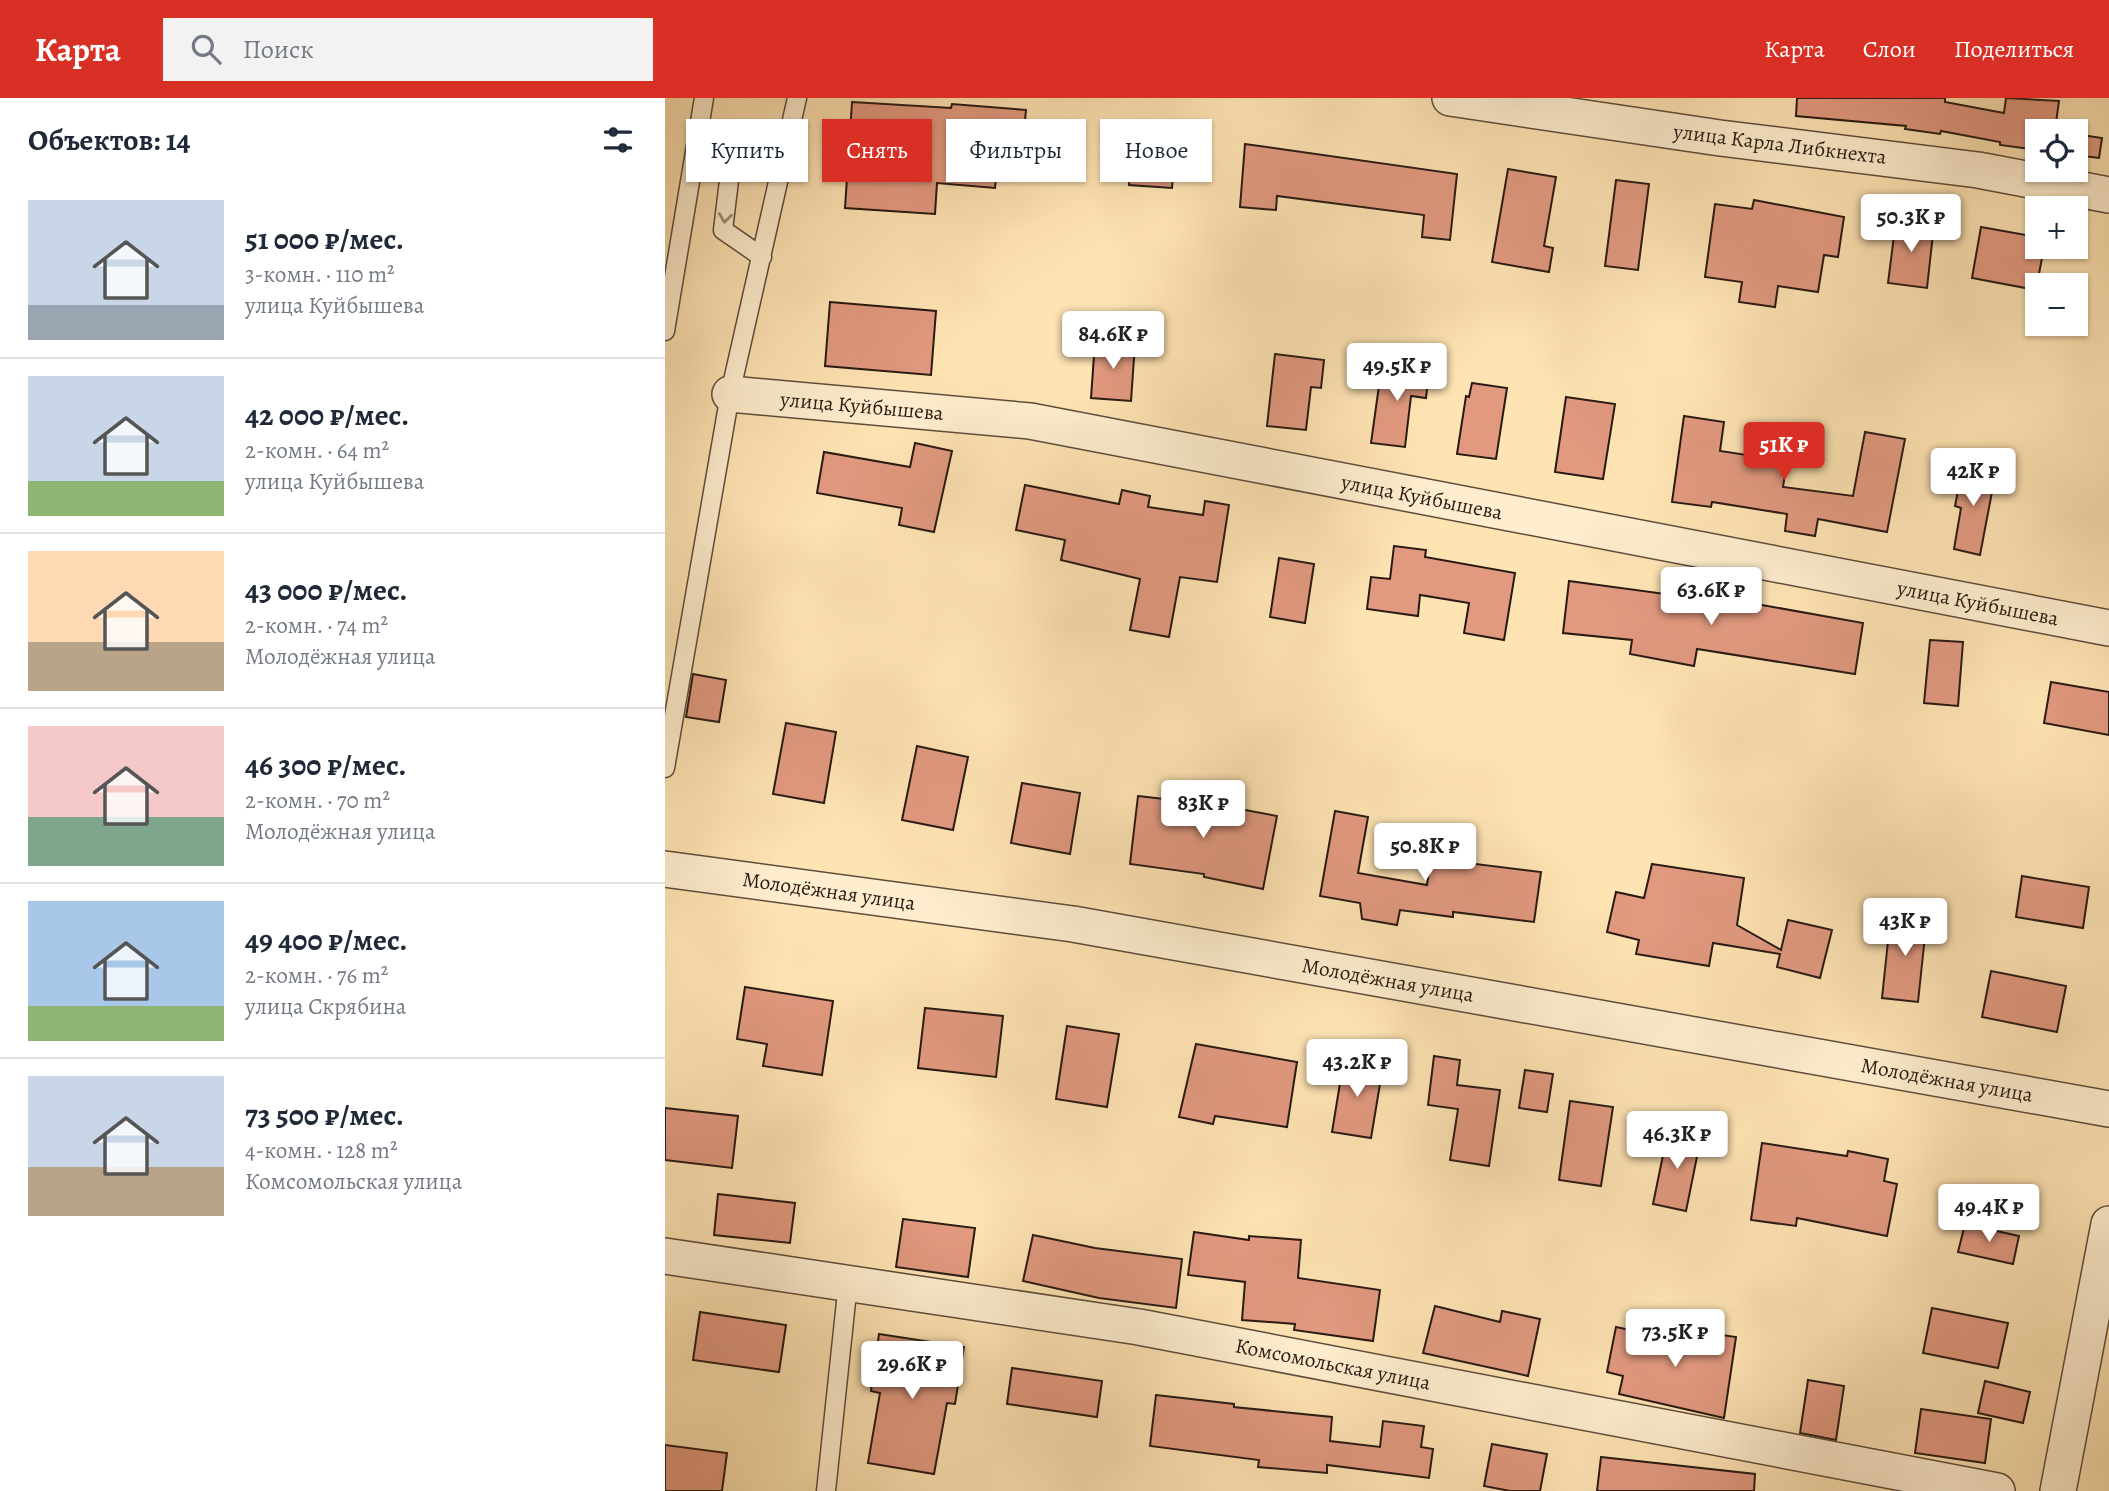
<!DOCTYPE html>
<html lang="ru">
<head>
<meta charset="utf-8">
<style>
  :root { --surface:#fff; --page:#f2f2f3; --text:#1f2937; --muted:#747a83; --line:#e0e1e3; --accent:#d93025 }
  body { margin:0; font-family:Alegreya,serif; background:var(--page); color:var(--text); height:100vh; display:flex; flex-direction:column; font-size:26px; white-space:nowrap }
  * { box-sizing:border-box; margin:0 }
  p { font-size:23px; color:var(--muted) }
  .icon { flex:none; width:38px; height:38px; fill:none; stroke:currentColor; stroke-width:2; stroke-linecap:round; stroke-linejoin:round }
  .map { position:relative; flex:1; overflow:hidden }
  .panel { display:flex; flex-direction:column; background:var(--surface); width:665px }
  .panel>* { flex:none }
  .top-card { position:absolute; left:21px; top:21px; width:665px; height:63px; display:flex; gap:14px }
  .tools { position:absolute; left:1360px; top:21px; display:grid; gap:14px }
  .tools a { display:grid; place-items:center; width:63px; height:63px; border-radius:0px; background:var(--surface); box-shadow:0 2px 5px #0004; font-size:35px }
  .price { position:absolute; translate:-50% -60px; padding:0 16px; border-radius:7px; background:#fff; color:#222; font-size:23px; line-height:46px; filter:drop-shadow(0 2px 4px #0008) }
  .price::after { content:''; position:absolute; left:50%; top:42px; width:21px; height:16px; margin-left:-10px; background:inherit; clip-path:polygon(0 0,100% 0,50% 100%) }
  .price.current { background:var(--accent); color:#fff }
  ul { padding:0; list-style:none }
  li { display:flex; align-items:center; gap:21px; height:175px; padding:0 28px }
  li+li { border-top:2px solid var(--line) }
  li span { display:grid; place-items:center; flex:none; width:196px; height:140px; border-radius:0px; color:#555 }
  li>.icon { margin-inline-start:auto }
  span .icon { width:84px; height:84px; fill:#fffc; stroke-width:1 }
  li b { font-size:30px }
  h2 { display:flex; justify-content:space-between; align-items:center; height:84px; padding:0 28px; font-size:30px }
  .pill { padding:0 24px; border-radius:0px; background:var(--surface); box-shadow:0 2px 5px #0004; font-size:24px; line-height:63px }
  .pill.current { background:var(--accent); color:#fff }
  header { display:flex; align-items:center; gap:42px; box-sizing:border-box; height:98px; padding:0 35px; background:var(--accent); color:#fff }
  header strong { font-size:33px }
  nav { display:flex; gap:38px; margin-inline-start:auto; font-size:24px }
  .search { width:490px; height:63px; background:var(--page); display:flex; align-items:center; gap:18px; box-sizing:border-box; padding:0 24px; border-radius:0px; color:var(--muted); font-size:26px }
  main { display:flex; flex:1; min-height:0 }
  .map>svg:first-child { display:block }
  .building { fill:#e19980; stroke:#281a13; stroke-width:2 }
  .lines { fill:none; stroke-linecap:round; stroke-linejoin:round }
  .service-casing { stroke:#5e4c3b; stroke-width:21 }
  .minor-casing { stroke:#5e4c3b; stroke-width:38 }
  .service { stroke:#feedce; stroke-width:18 }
  .minor { stroke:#feedce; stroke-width:35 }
  .oneway { stroke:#9e8e7a }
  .labels { text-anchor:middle; stroke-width:7; stroke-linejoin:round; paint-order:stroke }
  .street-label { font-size:21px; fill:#281a13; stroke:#feedce }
</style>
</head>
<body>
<header>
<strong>Карта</strong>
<div class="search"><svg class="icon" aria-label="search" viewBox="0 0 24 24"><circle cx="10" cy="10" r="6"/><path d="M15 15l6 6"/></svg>Поиск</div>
<nav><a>Карта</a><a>Слои</a><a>Поделиться</a></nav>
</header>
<main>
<section class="panel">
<h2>Объектов: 14<svg class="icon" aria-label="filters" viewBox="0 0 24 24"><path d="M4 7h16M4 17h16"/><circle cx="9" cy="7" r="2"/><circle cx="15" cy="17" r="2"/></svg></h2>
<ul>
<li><span style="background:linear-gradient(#c9d6e8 75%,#9aa5b1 0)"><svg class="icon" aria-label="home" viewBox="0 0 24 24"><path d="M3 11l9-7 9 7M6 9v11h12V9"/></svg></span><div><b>51 000 ₽/мес.</b><p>3-комн. · 110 m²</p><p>улица Куйбышева</p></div></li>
<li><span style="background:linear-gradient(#c9d6e8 75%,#8fb573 0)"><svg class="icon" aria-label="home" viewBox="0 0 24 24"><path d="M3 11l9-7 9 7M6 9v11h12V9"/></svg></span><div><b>42 000 ₽/мес.</b><p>2-комн. · 64 m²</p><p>улица Куйбышева</p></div></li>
<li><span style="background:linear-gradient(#ffd9b3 65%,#b9a48a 0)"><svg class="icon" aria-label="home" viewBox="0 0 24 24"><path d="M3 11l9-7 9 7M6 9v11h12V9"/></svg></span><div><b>43 000 ₽/мес.</b><p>2-комн. · 74 m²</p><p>Молодёжная улица</p></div></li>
<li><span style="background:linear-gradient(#f6c9c9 65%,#7fa58c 0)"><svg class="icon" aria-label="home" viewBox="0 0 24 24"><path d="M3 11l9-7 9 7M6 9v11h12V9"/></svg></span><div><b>46 300 ₽/мес.</b><p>2-комн. · 70 m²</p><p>Молодёжная улица</p></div></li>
<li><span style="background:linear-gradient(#a9c7e8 75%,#8fb573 0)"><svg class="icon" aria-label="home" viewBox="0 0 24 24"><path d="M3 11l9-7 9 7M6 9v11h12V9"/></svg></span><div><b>49 400 ₽/мес.</b><p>2-комн. · 76 m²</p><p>улица Скрябина</p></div></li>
<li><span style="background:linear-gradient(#c9d6e8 65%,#b9a48a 0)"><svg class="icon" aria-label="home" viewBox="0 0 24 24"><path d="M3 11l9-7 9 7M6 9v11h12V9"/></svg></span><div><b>73 500 ₽/мес.</b><p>4-комн. · 128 m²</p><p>Комсомольская улица</p></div></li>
</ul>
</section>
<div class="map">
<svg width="1444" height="1393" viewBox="0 0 1444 1393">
  <rect width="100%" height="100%" fill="#fee3b3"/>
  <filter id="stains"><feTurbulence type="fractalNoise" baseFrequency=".00286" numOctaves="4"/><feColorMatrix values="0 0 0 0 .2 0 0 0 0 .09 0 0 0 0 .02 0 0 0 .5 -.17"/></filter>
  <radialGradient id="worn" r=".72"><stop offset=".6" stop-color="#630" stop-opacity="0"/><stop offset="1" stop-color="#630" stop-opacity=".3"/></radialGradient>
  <path class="building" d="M 1132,0 L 1280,0 L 1280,4 L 1339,15 L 1341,0 L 1394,3 L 1390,32 L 1398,33 L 1372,33 L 1372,52 L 1335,47 L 1335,44 L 1276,33 L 1275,36 L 1240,31 L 1241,28 L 1131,18 Z
    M 187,4 L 286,10 L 287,6 L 361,12 L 357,52 L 334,49 L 330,90 L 272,85 L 270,116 L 180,110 Z
    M 468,33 L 511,36 L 507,90 L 464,87 Z
    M 1410,36 L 1437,40 L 1434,60 L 1410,57 Z
    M 580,46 L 792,76 L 785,142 L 757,139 L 759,117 L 612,98 L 611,112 L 575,109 Z
    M 843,71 L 891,79 L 879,148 L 888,150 L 884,174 L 827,164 Z
    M 951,82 L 984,86 L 973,172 L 940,168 Z
    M 1089,102 L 1179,119 L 1173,159 L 1159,157 L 1153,194 L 1113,188 L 1110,209 L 1074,204 L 1077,184 L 1040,179 L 1050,106 L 1087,111 Z
    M 1231,122 L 1269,127 L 1262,190 L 1223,185 Z
    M 1316,129 L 1372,139 L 1372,149 L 1379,149 L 1371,192 L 1307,180 Z
    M 165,204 L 271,213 L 266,277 L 160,268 Z
    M 430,243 L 470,246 L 466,303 L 426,300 Z
    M 610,256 L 659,262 L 656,290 L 646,289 L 641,332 L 602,328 Z
    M 717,266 L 764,272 L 761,300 L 746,298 L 740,349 L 706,345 Z
    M 807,285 L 842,290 L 831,361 L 792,356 L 801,298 L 804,299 Z
    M 901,299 L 950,306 L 938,381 L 890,374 Z
    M 1019,318 L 1059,324 L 1055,353 L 1122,363 L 1118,389 L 1188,398 L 1200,334 L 1240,341 L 1222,434 L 1153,421 L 1150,438 L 1120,433 L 1122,416 L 1047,404 L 1046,409 L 1007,404 Z
    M 250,345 L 287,353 L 269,434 L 234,427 L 237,410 L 152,395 L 159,354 L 245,369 Z
    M 1298,367 L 1331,373 L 1315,457 L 1289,451 L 1296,410 L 1290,408 Z
    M 360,387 L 454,406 L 457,392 L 485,398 L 483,409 L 538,417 L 540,403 L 564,407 L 552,484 L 515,479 L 504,539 L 465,532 L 475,481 L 396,462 L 400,442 L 351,432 Z
    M 729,448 L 761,452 L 760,459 L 850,475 L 839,542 L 799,535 L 804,505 L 755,497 L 753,518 L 702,511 L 706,479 L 725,481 Z
    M 614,460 L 649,466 L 640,525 L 605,519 Z
    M 904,483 L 1022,499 L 1024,490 L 1052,495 L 1052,499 L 1198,525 L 1190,576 L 1032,551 L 1029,568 L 965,556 L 967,542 L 898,535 Z
    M 1265,542 L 1298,544 L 1293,608 L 1259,605 Z
    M 28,576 L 61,582 L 54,624 L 21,619 Z
    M 1386,584 L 1444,594 L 1444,637 L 1379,625 Z
    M 121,625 L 171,634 L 159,705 L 108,696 Z
    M 252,648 L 303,659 L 288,732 L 237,722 Z
    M 357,685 L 415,695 L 405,756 L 346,745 Z
    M 473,698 L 553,707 L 612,718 L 598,791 L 539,779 L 539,776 L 465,766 Z
    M 670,713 L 703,719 L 693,775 L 762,787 L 767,751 L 796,754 L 794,764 L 876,774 L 869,824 L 788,814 L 788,819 L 735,812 L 732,827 L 697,821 L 695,805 L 655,798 Z
    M 987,766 L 1079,780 L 1072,827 L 1116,852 L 1123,822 L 1167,832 L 1155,880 L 1112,869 L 1115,856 L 1048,845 L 1044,868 L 971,856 L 974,842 L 942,834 L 951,794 L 979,800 Z
    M 1357,778 L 1424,789 L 1418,830 L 1351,819 Z
    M 1226,815 L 1262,819 L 1253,904 L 1217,900 Z
    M 1326,873 L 1401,888 L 1392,934 L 1317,919 Z
    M 80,889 L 168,903 L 157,977 L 98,968 L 102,946 L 72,941 Z
    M 260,910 L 338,918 L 331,979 L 253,970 Z
    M 402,928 L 454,936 L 442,1009 L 391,1001 Z
    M 531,946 L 632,964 L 622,1029 L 550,1018 L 548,1026 L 514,1019 Z
    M 769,958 L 795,962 L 792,987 L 835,992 L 824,1068 L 785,1062 L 793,1011 L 763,1007 Z
    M 679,961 L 718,968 L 706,1040 L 667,1034 Z
    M 860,972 L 888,976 L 882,1014 L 854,1010 Z
    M 905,1003 L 948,1009 L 936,1088 L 894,1082 Z
    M 0,1010 L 73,1018 L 67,1070 L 0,1062 Z
    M 1003,1033 L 1036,1039 L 1021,1113 L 988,1106 Z
    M 1097,1045 L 1182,1058 L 1183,1053 L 1223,1061 L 1219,1083 L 1232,1086 L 1222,1138 L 1132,1120 L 1131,1128 L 1086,1122 Z
    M 53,1096 L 130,1105 L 125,1145 L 49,1137 Z
    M 238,1121 L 310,1130 L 303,1179 L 231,1169 Z
    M 1300,1126 L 1354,1138 L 1348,1166 L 1293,1154 Z
    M 529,1134 L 584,1142 L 584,1138 L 636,1142 L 633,1180 L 715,1192 L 708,1243 L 629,1232 L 630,1226 L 577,1222 L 580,1184 L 523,1177 Z
    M 368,1137 L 430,1150 L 517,1161 L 511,1210 L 434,1200 L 358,1183 Z
    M 770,1208 L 835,1224 L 837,1213 L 875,1221 L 863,1278 L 758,1255 Z
    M 1267,1210 L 1343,1225 L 1333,1270 L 1258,1255 Z
    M 35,1214 L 121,1227 L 114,1274 L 28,1262 Z
    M 951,1229 L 1013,1242 L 1015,1231 L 1071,1239 L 1059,1320 L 954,1296 L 958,1278 L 942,1274 Z
    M 214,1236 L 299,1249 L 290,1306 L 282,1305 L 269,1376 L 203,1365 L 215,1295 L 206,1293 Z
    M 347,1270 L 437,1283 L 432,1319 L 342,1306 Z
    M 1143,1282 L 1179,1288 L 1171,1342 L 1135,1335 Z
    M 1320,1283 L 1365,1294 L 1358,1325 L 1313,1315 Z
    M 491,1297 L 569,1306 L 569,1309 L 667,1319 L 665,1343 L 715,1349 L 718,1323 L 759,1328 L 756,1349 L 768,1351 L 764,1380 L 662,1367 L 662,1375 L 593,1369 L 594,1362 L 485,1348 Z
    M 1256,1311 L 1326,1321 L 1320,1365 L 1250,1355 Z
    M 827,1346 L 882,1356 L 875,1393 L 845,1393 L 819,1388 Z
    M 0,1347 L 62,1355 L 57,1393 L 0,1393 Z
    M 936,1359 L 1090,1376 L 1089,1393 L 932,1393 Z"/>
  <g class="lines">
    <defs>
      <path id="service" d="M 97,159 L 58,132 L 70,33 L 123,42
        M 0,233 L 39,0
        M 0,670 L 65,296 L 132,0
        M 161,1393 L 183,1185"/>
      <path id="minor" d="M 785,0 L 1055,40 L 1313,72 L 1444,97
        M 65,296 L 365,323 L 1444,530
        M 0,771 L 408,826 L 1444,1011
        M 0,1158 L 474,1229 L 1332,1393
        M 1393,1393 L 1444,1126"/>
    </defs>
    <use href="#service" class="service-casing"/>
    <use href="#minor" class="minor-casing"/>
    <use href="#service" class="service"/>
    <use href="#minor" class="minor"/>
  </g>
  <defs><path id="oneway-chevron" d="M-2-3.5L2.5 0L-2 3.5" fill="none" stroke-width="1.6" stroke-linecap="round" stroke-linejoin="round" transform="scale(1.75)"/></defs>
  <use class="oneway" href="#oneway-chevron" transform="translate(60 120) rotate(97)"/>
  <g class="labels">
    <g class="street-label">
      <text transform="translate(1115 46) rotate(7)" y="7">улица Карла Либкнехта</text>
      <text transform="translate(197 308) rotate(5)" y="7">улица Куйбышева</text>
      <text transform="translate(757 399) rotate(11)" y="7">улица Куйбышева</text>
      <text transform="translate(1313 505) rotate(11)" y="7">улица Куйбышева</text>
      <text transform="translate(164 793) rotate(8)" y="7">Молодёжная улица</text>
      <text transform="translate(723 882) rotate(10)" y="7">Молодёжная улица</text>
      <text transform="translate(1282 982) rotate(10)" y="7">Молодёжная улица</text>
      <text transform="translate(668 1266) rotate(11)" y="7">Комсомольская улица</text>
    </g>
  </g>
  <rect width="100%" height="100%" filter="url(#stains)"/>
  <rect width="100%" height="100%" fill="url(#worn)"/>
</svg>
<div class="tools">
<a><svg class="icon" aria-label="locate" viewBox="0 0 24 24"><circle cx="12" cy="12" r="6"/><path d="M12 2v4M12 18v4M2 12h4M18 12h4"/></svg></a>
<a>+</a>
<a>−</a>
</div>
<b class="price" style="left:1246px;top:156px">50.3K ₽</b>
<b class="price" style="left:448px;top:273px">84.6K ₽</b>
<b class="price" style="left:732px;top:305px">49.5K ₽</b>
<b class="price current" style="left:1119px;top:384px">51K ₽</b>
<b class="price" style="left:1308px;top:410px">42K ₽</b>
<b class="price" style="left:1046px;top:529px">63.6K ₽</b>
<b class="price" style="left:538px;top:742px">83K ₽</b>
<b class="price" style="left:760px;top:785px">50.8K ₽</b>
<b class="price" style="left:1240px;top:860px">43K ₽</b>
<b class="price" style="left:692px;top:1001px">43.2K ₽</b>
<b class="price" style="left:1012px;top:1073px">46.3K ₽</b>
<b class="price" style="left:1324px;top:1146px">49.4K ₽</b>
<b class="price" style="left:1010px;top:1271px">73.5K ₽</b>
<b class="price" style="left:247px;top:1303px">29.6K ₽</b>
<div class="top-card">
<a class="pill">Купить</a>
<a class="pill current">Снять</a>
<a class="pill">Фильтры</a>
<a class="pill">Новое</a>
</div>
</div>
</main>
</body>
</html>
